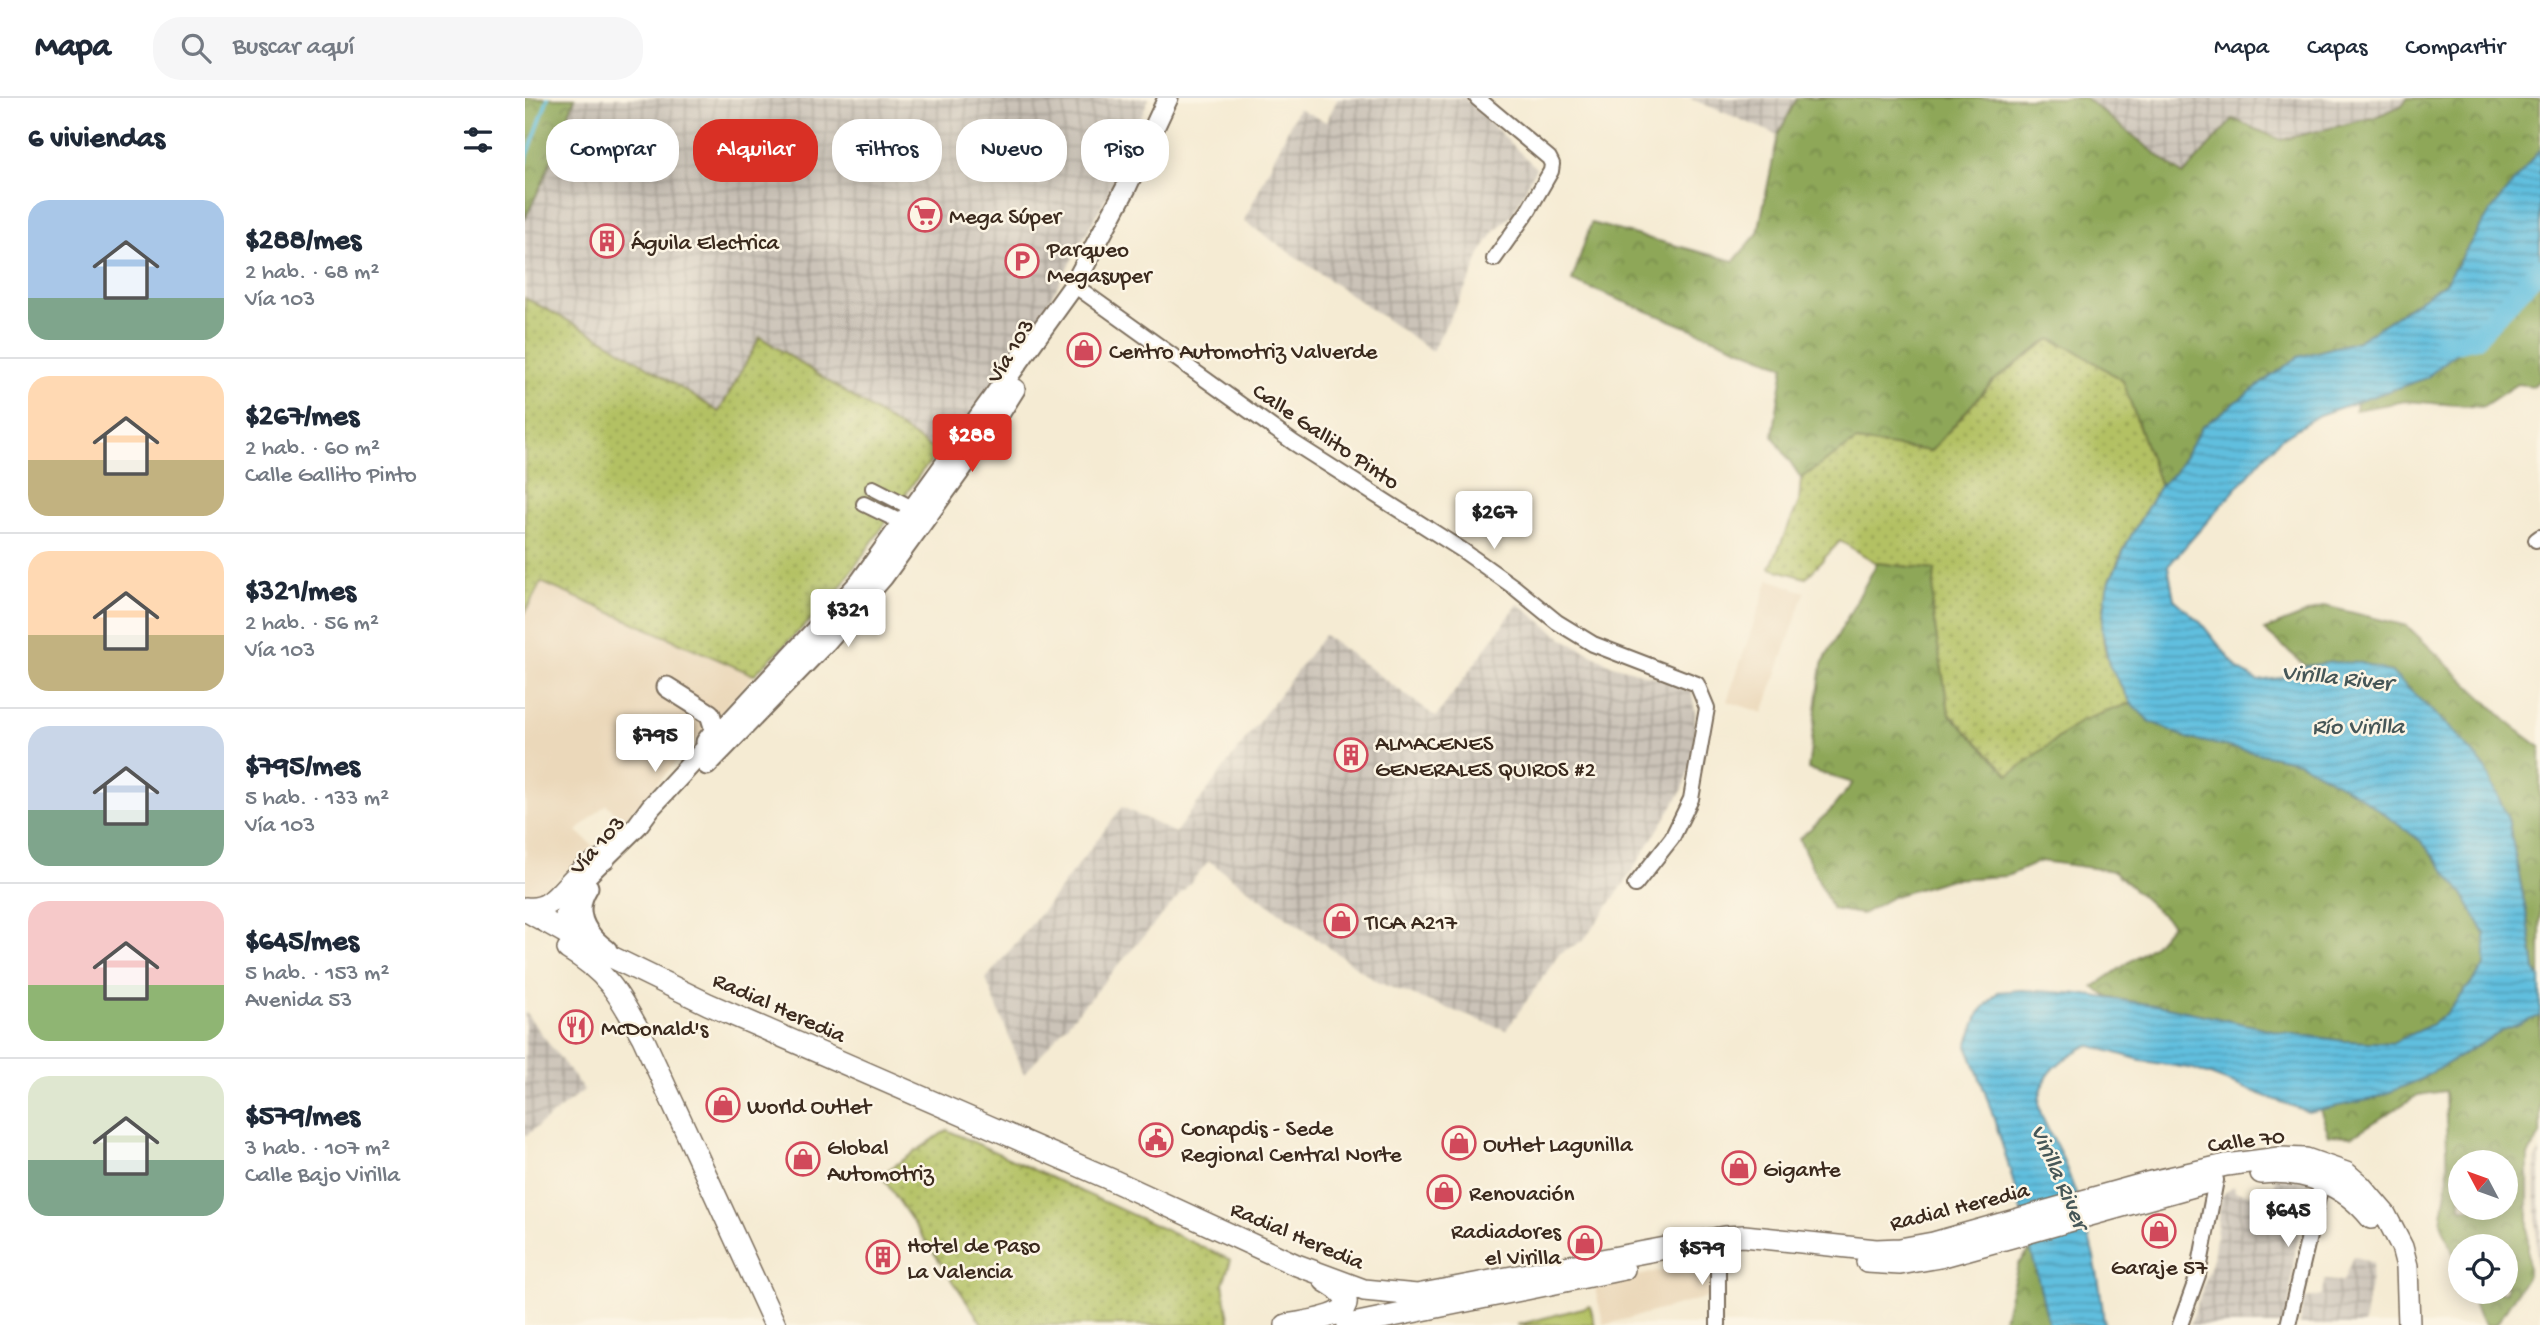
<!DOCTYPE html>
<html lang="es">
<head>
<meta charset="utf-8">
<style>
  :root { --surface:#fff; --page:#f6f6f7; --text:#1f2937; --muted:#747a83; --line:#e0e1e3; --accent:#d93025 }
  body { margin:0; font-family:"Gochi Hand",sans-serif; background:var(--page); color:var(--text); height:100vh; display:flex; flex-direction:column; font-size:26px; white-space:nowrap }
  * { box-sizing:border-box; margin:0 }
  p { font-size:23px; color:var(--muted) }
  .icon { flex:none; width:38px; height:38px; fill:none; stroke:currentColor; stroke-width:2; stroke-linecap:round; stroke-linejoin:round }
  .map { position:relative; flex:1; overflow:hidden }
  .details { display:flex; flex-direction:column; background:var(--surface); width:525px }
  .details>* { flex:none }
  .top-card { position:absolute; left:21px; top:21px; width:665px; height:63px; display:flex; gap:14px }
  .needle { width:46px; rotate:311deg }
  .tools { position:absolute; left:1923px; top:1052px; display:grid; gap:14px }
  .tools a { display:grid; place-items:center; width:70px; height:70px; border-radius:50%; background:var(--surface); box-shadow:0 4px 18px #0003; font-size:35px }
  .price { position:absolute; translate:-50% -60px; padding:0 16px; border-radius:7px; background:#fff; color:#222; font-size:23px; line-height:46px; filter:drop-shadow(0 2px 4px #0008) }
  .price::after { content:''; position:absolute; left:50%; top:42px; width:21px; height:16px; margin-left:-10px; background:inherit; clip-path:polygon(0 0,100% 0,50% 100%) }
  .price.active { background:var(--accent); color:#fff }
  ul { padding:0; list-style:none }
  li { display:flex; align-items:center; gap:21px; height:175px; padding:0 28px }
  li+li { border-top:2px solid var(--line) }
  li span { display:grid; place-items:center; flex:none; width:196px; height:140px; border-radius:21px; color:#555 }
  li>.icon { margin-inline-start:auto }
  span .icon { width:84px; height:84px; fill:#fffc; stroke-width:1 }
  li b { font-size:30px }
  h2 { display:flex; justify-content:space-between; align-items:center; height:84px; padding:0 28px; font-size:30px }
  .chip { padding:0 24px; border-radius:28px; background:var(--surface); box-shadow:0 4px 18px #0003; font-size:24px; line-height:63px }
  .chip.active { background:var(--accent); color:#fff }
  header { display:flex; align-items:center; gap:42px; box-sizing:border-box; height:98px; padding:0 35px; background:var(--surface); border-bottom:2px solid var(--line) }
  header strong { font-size:33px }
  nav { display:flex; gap:38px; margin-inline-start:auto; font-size:24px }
  .search { width:490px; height:63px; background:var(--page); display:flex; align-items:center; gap:18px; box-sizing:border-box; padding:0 24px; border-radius:28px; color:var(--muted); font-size:26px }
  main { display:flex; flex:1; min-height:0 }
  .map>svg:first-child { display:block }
  .built { fill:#ebd8ba }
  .industrial { fill:url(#industrial-grid) }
  .grass { fill:url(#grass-dots); stroke:#777640; stroke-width:2 }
  .forest { fill:url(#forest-crowns); stroke:#64683c; stroke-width:2; fill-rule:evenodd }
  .park { fill:#b3c163; stroke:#777640; stroke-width:2 }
  .water { fill:url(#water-rules); stroke:#4e747e; stroke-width:2 }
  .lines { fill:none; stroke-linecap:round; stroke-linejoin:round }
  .stream { stroke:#61bfdf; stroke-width:3.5 }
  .river { stroke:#61bfdf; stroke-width:21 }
  .street-casing { stroke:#7c6e5d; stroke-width:18 }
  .secondary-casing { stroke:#7c6e5d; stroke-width:23 }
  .primary-casing { stroke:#7c6e5d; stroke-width:24 }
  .street { stroke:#fff; stroke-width:14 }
  .secondary { stroke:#fff; stroke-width:19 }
  .primary { stroke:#fff; stroke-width:21 }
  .labels { text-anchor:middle; stroke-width:5; stroke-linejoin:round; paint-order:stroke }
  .poi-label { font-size:23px; fill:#3b2a1e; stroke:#fcf5e5; text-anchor:start }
  .street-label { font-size:23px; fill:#3b2a1e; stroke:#fcf5e5 }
  .water-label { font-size:24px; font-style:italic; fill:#465758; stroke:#fcf5e5 }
</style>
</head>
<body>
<header>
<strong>Mapa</strong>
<div class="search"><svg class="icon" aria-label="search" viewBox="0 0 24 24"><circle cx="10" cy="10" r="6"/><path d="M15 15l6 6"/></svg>Buscar aquí</div>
<nav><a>Mapa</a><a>Capas</a><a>Compartir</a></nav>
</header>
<main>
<section class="details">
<h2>6 viviendas<svg class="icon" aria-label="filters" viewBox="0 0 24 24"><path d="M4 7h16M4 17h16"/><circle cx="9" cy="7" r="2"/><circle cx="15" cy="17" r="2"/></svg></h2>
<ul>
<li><span style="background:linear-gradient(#a9c7e8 70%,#7fa58c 0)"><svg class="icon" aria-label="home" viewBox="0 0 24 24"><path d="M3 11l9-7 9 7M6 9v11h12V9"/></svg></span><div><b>$288/mes</b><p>2 hab. · 68 m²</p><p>Vía 103</p></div></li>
<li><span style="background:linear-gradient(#ffd9b3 60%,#c2b280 0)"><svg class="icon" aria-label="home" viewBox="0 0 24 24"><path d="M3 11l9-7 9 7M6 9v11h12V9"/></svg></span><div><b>$267/mes</b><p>2 hab. · 60 m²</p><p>Calle Gallito Pinto</p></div></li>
<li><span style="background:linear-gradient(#ffd9b3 60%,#c2b280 0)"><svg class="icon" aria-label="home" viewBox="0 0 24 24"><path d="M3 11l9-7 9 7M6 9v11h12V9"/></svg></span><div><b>$321/mes</b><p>2 hab. · 56 m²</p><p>Vía 103</p></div></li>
<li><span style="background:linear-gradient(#c9d6e8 60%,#7fa58c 0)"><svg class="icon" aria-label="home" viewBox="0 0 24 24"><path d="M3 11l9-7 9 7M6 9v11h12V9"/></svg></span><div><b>$795/mes</b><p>5 hab. · 133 m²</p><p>Vía 103</p></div></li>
<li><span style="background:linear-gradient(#f6c9c9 60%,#8fb573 0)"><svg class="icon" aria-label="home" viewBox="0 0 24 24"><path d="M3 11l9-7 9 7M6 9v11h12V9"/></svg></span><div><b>$645/mes</b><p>5 hab. · 153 m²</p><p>Avenida 53</p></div></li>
<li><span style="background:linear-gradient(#dfe7d0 60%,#7fa58c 0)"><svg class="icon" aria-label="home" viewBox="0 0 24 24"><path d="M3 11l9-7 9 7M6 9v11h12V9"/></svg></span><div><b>$579/mes</b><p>3 hab. · 107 m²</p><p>Calle Bajo Virilla</p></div></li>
</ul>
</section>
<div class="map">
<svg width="2015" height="1227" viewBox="0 0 2015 1227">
  <defs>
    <pattern id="industrial-grid" width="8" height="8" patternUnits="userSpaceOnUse" patternTransform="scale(1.75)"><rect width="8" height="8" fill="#cbc3b8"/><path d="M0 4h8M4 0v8" fill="none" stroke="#a69f95"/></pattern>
    <pattern id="grass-dots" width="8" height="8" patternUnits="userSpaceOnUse" patternTransform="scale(1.75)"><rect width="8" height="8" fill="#b3c163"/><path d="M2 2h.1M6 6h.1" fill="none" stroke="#939d51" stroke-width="1.8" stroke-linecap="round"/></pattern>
    <pattern id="forest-crowns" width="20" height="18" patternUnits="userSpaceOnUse" patternTransform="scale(1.75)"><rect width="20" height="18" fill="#8ea759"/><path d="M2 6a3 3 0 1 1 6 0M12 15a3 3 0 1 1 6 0" fill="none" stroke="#758849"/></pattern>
    <pattern id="water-rules" width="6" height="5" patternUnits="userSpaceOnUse" patternTransform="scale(1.75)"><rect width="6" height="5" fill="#61bfdf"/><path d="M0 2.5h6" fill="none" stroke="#519bb4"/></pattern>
  </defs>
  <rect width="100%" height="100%" fill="#fcf5e5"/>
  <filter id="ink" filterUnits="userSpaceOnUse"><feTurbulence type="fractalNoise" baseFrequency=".0143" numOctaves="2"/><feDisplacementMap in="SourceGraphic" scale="14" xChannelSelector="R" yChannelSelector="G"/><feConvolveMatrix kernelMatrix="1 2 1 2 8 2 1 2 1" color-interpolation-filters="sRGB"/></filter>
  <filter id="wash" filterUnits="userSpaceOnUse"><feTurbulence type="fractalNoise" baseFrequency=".00686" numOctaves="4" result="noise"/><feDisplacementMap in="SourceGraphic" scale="28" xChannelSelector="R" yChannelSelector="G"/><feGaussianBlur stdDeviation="1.57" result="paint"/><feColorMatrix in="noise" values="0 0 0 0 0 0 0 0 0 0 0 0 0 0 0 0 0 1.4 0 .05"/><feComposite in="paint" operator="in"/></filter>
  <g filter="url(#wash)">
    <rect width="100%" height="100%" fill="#f5ebd3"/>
    <path class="built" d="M 1244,481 L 1280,494 L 1238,615 L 1202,603 Z
      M 16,484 L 229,577 L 99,722 L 81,706 L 52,733 L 68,748 L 7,805 L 0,801 L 0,515 Z
      M 1175,1165 L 1186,1175 L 1187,1198 L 1079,1227 L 1069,1187 Z"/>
    <path class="industrial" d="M 50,0 L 624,0 L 584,94 L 491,263 L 454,310 L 414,355 L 236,239 L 194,314 L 78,241 L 0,200 L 0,121 L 18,83 Z
      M 813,0 L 940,0 L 1011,70 L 988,116 L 970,133 L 955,156 L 947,178 L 907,253 L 719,123 L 773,10 L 801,24 Z
      M 1164,0 L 1272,0 L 1253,37 Z
      M 1560,0 L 1883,0 L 1876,8 L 1849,19 L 1756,42 L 1708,21 L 1658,77 Z
      M 993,506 L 1037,540 L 1087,567 L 1166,589 L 1170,616 L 1169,652 L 1158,691 L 1103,780 L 1059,842 L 1035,855 L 981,932 L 852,884 L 684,763 L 499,976 L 461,881 L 524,805 L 597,709 L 650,735 L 799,537 L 911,619 Z
      M 0,914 L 59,992 L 0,1038 Z
      M 2015,1053 L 2015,1179 L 2012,1176 L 2010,1062 Z
      M 1751,1080 L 1786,1083 L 1770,1153 L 1762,1227 L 1665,1227 L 1688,1161 L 1696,1098 L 1709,1088 L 1710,1094 L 1748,1099 Z
      M 1828,1158 L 1848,1165 L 1839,1227 L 1774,1227 L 1779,1200 L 1796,1198 L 1800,1182 L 1818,1184 Z"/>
    <path class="grass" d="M 0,200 L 78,241 L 194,314 L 235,239 L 414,355 L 397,373 L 307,501 L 229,577 L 16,484 L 0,515 Z
      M 1525,241 L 1550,252 L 1598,283 L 1635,388 C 1604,441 1559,504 1585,567 C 1590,580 1599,593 1606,605 L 1556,623 L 1484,678 L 1424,615 L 1407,511 L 1409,472 L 1352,465 L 1315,443 L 1281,480 L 1245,470 L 1274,404 L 1276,380 L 1331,343 L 1406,353 L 1468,283 Z
      M 422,1032 L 706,1162 L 698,1185 L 705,1227 L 458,1227 L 356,1077 Z"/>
    <path class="forest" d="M 0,0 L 50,0 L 18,83 L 0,121 Z
      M 1272,0 L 1560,0 L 1658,77 L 1708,21 L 1756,42 L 1850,19 L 1876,8 L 1883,0 L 2015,0 L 2015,51 L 1965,114 L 1920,185 L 1833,243 L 1773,259 L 1677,329 L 1650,374 L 1635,388 L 1598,283 L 1550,252 L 1525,241 L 1468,283 L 1406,353 L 1331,343 L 1276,380 L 1248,338 L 1259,268 L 1047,183 L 1066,125 L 1209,163 L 1233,135 L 1253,37 Z
      M 2015,172 L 2015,282 L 2008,288 L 1992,286 L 1957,309 L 1881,303 L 1830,312 L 1831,304 L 1901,280 L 1975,218 Z
      M 1352,465 L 1410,472 L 1407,511 L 1424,615 L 1484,677 L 1556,623 L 1606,605 L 1624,623 L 1662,640 L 1774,664 L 1832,696 L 1897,744 L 1939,797 L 1960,836 L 1960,868 L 1922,915 L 1906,927 L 1867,945 L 1819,943 L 1756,934 L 1642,909 L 1585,900 L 1568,889 L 1629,847 L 1647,826 L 1589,773 L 1516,763 L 1482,778 L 1426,781 L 1369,798 L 1337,816 L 1307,811 L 1274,741 L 1305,713 L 1328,685 L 1283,671 L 1297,566 Z
      M 1800,508 L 1882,528 L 1987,628 L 2015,649 L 2015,881 L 2010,871 L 2004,829 L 1983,720 L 1808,564 L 1781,568 L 1739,532 Z
      M 2015,918 L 2015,1037 L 2003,1058 L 2003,1177 L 1971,1227 L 1961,1227 L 1956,1221 L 1944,1194 L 1981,1194 L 1981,1148 L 1936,1148 L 1935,1172 L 1916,1125 L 1923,1079 L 1920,993 L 1893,997 L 1827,1038 L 1804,1037 L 1795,1011 L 1848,1001 L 1894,982 L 1981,931 ZM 1936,1064 L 1981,1064 L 1981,1110 L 1936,1110 Z
      M 1506,1151 L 1524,1227 L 1477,1227 L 1493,1167 Z"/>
    <path class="park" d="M 1065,1208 L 1070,1227 L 992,1227 Z"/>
    <path class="water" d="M 2015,51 L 2015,172 L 1975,218 L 1901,280 L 1794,317 L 1754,342 L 1643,468 L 1649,501 L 1676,525 L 1713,571 L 1733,583 L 1756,580 L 1781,568 L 1808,564 L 1837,565 L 1867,575 L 1929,634 L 1959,668 L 1983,720 L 2004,829 L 2010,871 L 2015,881 L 2015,918 L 1981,931 L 1894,982 L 1848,1001 L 1783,1014 L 1669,971 L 1619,963 L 1563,947 C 1538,960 1516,974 1514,1005 C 1513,1018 1532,1046 1537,1059 C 1559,1113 1575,1170 1579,1227 L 1524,1227 C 1502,1134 1479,1036 1442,948 L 1454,915 L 1473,894 L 1497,892 L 1555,896 L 1642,909 L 1756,934 L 1819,943 L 1867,945 L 1906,927 L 1922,915 L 1960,868 L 1960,836 L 1939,797 L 1897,744 L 1832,696 L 1774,664 L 1662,640 L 1624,623 L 1606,605 L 1584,567 L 1577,531 L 1582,489 L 1604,441 L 1635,388 L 1650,374 L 1677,329 L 1773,259 L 1833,243 L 1920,185 L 1965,114 Z"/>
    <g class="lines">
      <path class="stream" d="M 0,65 L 23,0"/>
      <path class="river" d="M 1918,247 L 1950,240 L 2015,170"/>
    </g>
  </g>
  <g filter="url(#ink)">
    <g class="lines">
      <defs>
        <path id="street" d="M 952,0 L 1024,60 L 1027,66 L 1026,73 L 1003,113 L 969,161
          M 549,187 L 769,345 L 937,452 L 989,489 L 1032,524 L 1068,546 L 1172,586 L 1182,610 L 1166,701 L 1147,740 L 1110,787
          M 348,390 L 387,410
          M 339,406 L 376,424
          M 2011,442 L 2015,439
          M 1193,1140 L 1193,1227
          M 1655,1227 L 1673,1177 L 1691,1082
          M 1763,1227 L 1797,1083"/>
        <path id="secondary" d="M 142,589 L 185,616 L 190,632 L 181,644
          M 182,667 L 301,544 L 358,479 L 463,334 L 490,291
          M 63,789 C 47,814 60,836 82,852
          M 46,845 C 35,825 40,804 53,786 L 112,728 L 126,709 L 335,484 L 549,187 L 601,90 L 643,0"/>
        <path id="primary" d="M 0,810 C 29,814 38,786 59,771 C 65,767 72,764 79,761
          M 0,812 L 66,849 L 183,906 L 587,1082 L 769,1166 L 839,1192 L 892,1197 L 1199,1139 L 1219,1138 L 1351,1152 L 1375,1151 L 1408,1145 L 1622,1085 L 1701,1067 L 1754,1060 L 1781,1061 L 1821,1075 L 1836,1088 L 1860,1116 L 1877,1149 L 1882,1168 L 1884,1227
          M 43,851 C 85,876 95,899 118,940 L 250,1227
          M 1736,1075 C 1779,1071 1819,1086 1846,1120
          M 1342,1164 L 1375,1166 L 1415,1159 L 1687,1083
          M 761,1227 C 786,1223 856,1215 800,1183
          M 823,1227 L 1099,1171"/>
      </defs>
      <use href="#street" class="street-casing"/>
      <use href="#secondary" class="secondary-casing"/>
      <use href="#primary" class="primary-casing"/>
      <use href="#street" class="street"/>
      <use href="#secondary" class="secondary"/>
      <use href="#primary" class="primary"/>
    </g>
  </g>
  <defs>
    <symbol id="supermarket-ring" viewBox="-11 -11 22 22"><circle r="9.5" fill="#fcf5e5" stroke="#d1495b" stroke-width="1.5"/><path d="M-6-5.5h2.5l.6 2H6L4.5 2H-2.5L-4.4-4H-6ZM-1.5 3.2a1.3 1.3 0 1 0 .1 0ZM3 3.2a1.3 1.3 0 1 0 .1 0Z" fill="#d1495b"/></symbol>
    <symbol id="building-ring" viewBox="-11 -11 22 22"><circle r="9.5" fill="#fcf5e5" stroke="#d1495b" stroke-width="1.5"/><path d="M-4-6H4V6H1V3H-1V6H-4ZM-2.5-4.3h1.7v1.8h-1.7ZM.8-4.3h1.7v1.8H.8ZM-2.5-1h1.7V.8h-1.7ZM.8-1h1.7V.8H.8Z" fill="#d1495b"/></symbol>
    <symbol id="parking-ring" viewBox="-11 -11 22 22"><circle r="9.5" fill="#fcf5e5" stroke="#d1495b" stroke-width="1.5"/><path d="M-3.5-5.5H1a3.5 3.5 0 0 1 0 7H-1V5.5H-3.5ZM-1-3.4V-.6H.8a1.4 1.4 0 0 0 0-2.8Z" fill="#d1495b"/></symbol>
    <symbol id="shop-ring" viewBox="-11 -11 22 22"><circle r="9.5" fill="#fcf5e5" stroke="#d1495b" stroke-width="1.5"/><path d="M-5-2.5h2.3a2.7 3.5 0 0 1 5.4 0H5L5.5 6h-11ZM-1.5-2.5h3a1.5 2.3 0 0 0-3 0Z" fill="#d1495b"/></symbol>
    <symbol id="restaurant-ring" viewBox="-11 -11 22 22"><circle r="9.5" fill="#fcf5e5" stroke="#d1495b" stroke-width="1.5"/><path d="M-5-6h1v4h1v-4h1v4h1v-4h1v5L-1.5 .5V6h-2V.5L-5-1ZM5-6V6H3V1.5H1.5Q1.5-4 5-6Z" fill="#d1495b"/></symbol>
    <symbol id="civic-ring" viewBox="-11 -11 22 22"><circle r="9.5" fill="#fcf5e5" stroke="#d1495b" stroke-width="1.5"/><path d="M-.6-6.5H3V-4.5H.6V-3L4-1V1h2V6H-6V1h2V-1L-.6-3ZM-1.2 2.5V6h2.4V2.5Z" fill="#d1495b"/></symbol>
  </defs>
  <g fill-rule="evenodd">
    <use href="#supermarket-ring" x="381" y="98" width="38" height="38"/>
    <use href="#building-ring" x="63" y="124" width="38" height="38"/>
    <use href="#parking-ring" x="478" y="144" width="38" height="38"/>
    <use href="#shop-ring" x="540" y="233" width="38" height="38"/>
    <use href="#building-ring" x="807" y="638" width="38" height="38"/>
    <use href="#shop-ring" x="797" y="804" width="38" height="38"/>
    <use href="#restaurant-ring" x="32" y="910" width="38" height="38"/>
    <use href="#shop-ring" x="179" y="988" width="38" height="38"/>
    <use href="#civic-ring" x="612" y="1023" width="38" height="38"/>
    <use href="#shop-ring" x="915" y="1026" width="38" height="38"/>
    <use href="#shop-ring" x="259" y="1042" width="38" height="38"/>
    <use href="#shop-ring" x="1195" y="1051" width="38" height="38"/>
    <use href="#shop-ring" x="900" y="1075" width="38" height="38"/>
    <use href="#shop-ring" x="1615" y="1114" width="38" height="38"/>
    <use href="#shop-ring" x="1041" y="1126" width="38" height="38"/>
    <use href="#building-ring" x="339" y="1140" width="38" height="38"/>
  </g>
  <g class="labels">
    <g class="poi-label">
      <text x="424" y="125">Mega Súper</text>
      <text x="106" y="151">Águila Electrica</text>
      <text x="522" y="158">Parqueo<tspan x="522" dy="26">Megasuper</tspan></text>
      <text x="584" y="260">Centro Automotriz Valverde</text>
      <text x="850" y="652">ALMACENES<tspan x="850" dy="26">GENERALES QUIROS #2</tspan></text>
      <text x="840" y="831">TICA A217</text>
      <text x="76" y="937">McDonald's</text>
      <text x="222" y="1015">World Outlet</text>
      <text x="656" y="1037">Conapdis - Sede<tspan x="656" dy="26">Regional Central Norte</tspan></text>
      <text x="958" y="1053">Outlet Lagunilla</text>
      <text x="302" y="1056">Global<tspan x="302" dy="26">Automotriz</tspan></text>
      <text x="1238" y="1078">Gigante</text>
      <text x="944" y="1102">Renovación</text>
      <text x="1036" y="1140" text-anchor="end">Radiadores<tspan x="1036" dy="26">el Virilla</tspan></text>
      <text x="382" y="1154">Hotel de Paso<tspan x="382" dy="26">La Valencia</tspan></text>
      <text x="1634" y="1176" text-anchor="middle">Garaje 57</text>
    </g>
    <g class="street-label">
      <text transform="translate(484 252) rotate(-59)" y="8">Vía 103</text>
      <text transform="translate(802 337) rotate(34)" y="8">Calle Gallito Pinto</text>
      <text transform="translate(71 746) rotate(-48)" y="8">Vía 103</text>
      <text transform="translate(255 908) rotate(24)" y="8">Radial Heredia</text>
      <text transform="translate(1721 1041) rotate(-7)" y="8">Calle 70</text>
      <text transform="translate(1434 1107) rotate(-14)" y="8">Radial Heredia</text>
      <text transform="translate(773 1136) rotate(23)" y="8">Radial Heredia</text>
    </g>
    <g class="water-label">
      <text transform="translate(1812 578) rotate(6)" y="8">Virilla River</text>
      <text x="1833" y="635">Río Virilla</text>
      <text transform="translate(1536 1078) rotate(66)" y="8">Virilla River</text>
    </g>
  </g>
</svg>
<div class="tools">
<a><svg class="needle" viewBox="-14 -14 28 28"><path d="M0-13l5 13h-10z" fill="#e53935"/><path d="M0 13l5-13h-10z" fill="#747a83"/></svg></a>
<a><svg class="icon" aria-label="locate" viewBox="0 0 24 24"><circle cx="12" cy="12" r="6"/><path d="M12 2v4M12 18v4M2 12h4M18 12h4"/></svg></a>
</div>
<b class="price active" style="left:447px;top:376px">$288</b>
<b class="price" style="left:969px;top:453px">$267</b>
<b class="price" style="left:323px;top:551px">$321</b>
<b class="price" style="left:130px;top:676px">$795</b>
<b class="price" style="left:1763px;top:1151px">$645</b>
<b class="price" style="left:1177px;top:1189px">$579</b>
<div class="top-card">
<a class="chip">Comprar</a>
<a class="chip active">Alquilar</a>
<a class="chip">Filtros</a>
<a class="chip">Nuevo</a>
<a class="chip">Piso</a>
</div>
</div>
</main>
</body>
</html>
